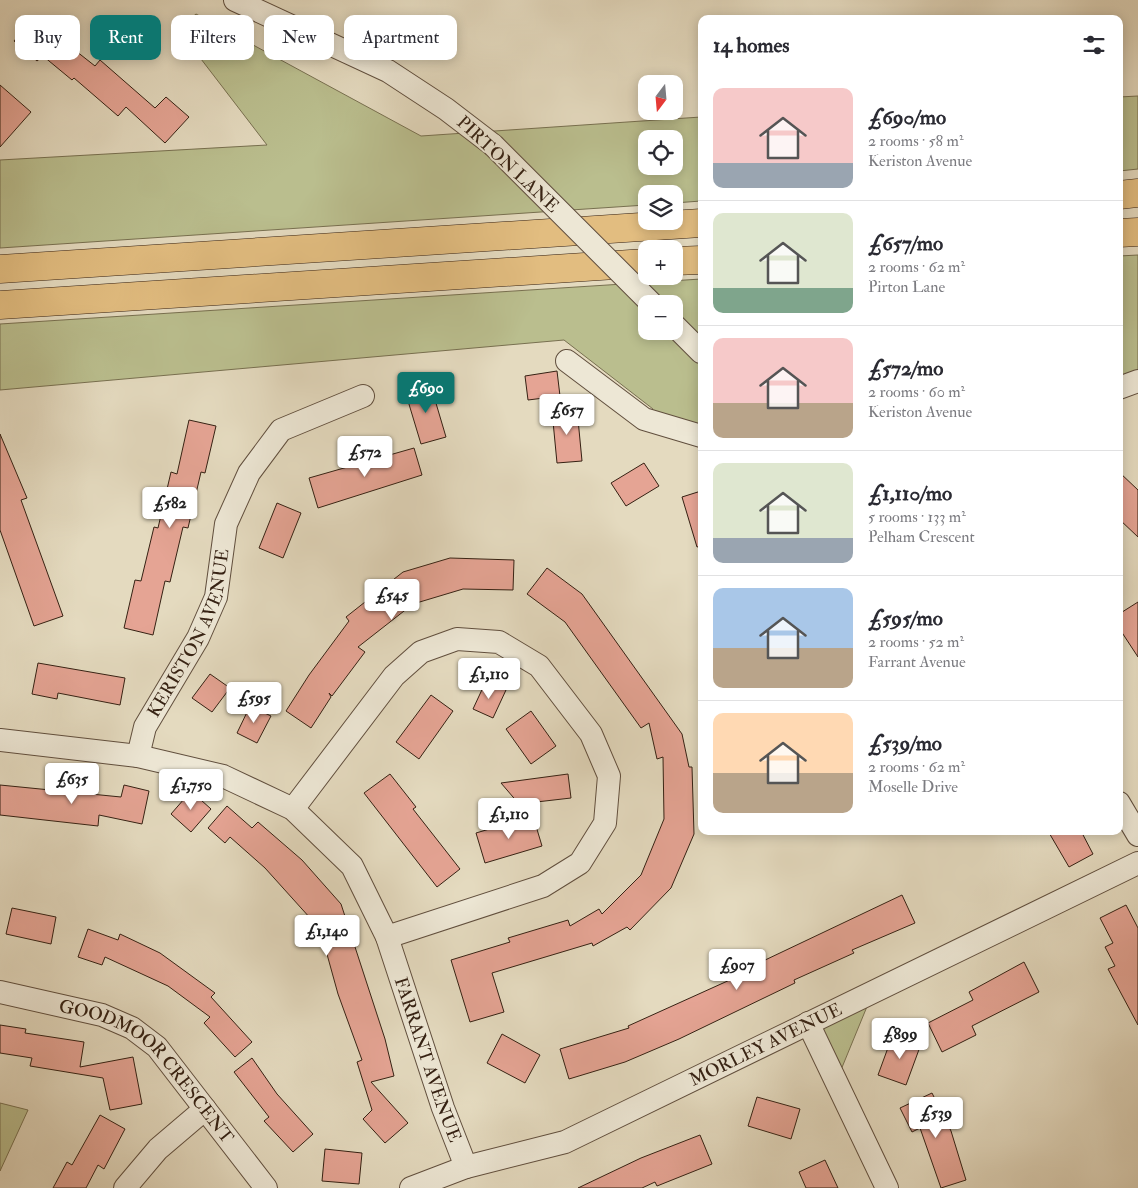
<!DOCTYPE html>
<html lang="en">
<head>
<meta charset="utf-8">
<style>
  :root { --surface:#fff; --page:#f2f2f3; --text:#2b2b33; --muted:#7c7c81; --line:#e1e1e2; --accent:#0f766e }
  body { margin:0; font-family:"IM FELL Double Pica",serif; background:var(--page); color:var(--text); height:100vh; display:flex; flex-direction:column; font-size:19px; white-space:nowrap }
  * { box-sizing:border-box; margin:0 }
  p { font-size:16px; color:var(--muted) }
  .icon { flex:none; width:28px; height:28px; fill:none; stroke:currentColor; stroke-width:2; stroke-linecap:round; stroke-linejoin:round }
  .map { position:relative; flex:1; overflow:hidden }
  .sheet { position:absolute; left:698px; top:15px; width:425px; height:820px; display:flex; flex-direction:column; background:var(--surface); border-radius:10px; box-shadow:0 2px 12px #0003 }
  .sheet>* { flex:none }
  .top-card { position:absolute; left:15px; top:15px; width:475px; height:45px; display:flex; gap:10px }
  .needle { width:32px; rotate:196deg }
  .fabs { position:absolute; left:638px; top:75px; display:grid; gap:10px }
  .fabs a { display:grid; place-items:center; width:45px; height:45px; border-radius:10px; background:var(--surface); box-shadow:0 2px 12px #0003; font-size:25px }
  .price { position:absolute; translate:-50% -42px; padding:0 11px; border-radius:5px; background:#fff; color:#222; font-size:16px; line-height:32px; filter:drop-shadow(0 1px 2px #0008) }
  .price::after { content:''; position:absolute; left:50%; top:30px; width:15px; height:11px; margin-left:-8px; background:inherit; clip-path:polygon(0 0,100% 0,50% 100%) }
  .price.active { background:var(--accent); color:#fff }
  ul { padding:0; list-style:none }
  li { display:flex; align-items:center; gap:15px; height:125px; padding:0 15px }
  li+li { border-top:1px solid var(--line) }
  li span { display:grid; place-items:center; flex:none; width:140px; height:100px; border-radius:10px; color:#555 }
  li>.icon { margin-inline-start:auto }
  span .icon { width:60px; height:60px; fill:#fffc; stroke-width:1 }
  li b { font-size:21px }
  h2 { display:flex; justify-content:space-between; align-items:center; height:60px; padding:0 15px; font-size:21px }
  .chip { padding:0 18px; border-radius:10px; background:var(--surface); box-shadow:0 2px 12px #0003; font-size:18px; line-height:45px }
  .chip.active { background:var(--accent); color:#fff }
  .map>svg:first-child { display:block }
  .green { fill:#babe8e; stroke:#787050; fill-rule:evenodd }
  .building { fill:#e5a494; stroke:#352113 }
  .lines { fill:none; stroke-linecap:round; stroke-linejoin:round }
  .minor-casing { stroke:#614f3e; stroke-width:24 }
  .highway-casing { stroke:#352113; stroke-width:29 }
  .minor { stroke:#ede7d5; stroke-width:22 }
  .highway { stroke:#e2bd80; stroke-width:28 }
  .minor-bridge-casing { stroke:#614f3e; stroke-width:24; stroke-linecap:butt }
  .minor-bridge { stroke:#ede7d5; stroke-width:22 }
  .labels { text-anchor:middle; stroke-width:4; stroke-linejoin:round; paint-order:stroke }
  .street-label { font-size:18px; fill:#352113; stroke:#ede7d5 }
</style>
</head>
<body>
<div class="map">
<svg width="1138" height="1188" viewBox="0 0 1138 1188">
  <rect width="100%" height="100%" fill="#e4dabf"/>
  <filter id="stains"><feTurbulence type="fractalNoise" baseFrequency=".004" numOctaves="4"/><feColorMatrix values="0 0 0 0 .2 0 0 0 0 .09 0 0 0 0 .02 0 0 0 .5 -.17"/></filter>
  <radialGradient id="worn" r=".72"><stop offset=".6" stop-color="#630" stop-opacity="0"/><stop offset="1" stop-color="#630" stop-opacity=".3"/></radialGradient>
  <path class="green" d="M 196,14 L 421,136 L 701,117 L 701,201 L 674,203 L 674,194 L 646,194 L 646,205 L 0,248 L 0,160 L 267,145 L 178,29 ZM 646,139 L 674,139 L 674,166 L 646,166 Z
    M 1138,96 L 1138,169 L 1119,171 L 1119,97 Z
    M 1138,255 L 1138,381 L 1119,388 L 1119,256 Z
    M 701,279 L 701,436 L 644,419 L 653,409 L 564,340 L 0,390 L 0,324 ZM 646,304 L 674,304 L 674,331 L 646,331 Z
    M 873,992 L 836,1082 L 808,1023 Z
    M 0,1103 L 28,1110 L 0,1171 Z"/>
  <path class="building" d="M 34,18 L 95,66 L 100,60 L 155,108 L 166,97 L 189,117 L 165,143 L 126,107 L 118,116 L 74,78 L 72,80 L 43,56 L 37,61 L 14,41 Z
    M 0,85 L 31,112 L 0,147 Z
    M 557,371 L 560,396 L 528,400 L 525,376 Z
    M 430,383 L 446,437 L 421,444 L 405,391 Z
    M 577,409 L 582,461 L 557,463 L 552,411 Z
    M 189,420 L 216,426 L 205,473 L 201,472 L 188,528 L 183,527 L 170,582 L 165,581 L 153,635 L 124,628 L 135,580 L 141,581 L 154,527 L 158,528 L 171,472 L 177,474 Z
    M 0,434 L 27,498 L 21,500 L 63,616 L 34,626 L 0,530 Z
    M 414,448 L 422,475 L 318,508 L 309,478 Z
    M 644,463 L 659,486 L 626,506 L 611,483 Z
    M 1119,472 L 1138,490 L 1138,537 L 1119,519 Z
    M 701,491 L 701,546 L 697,547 L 682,497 Z
    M 277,503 L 301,513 L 283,558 L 259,548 Z
    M 450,558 L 514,560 L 513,590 L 463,589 L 413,604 L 358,647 L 365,652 L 332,696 L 329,693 L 331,697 L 311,728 L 286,711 L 309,675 L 349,621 L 346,617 L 403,572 Z
    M 547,568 L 582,594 L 682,734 L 689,767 L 692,767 L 694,834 L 671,888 L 630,930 L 627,927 L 593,946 L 592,943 L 492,973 L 504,1012 L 470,1022 L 451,960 L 510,942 L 508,938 L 568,920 L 570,926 L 599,909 L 602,914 L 641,875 L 664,819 L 663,757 L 657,759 L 649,723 L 641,728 L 565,622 L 527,594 Z
    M 1138,602 L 1138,657 L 1119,628 L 1119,614 Z
    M 38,663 L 125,678 L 120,705 L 58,693 L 57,699 L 32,694 Z
    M 210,674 L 230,688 L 212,712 L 192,698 Z
    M 486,681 L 506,690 L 493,718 L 473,709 Z
    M 431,695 L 453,711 L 419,759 L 396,742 Z
    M 250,706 L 271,716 L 257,743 L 237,733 Z
    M 531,711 L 556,746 L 531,764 L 506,729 Z
    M 390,774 L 416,807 L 413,809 L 460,869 L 437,887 L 364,793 Z
    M 568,774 L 571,798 L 519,804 L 501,783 Z
    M 0,785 L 121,797 L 124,785 L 149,791 L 142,824 L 99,815 L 98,826 L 0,815 Z
    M 191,791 L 211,809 L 191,832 L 171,814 Z
    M 227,806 L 252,828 L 258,822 L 302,860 L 341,904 L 385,1039 L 394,1076 L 371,1082 L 408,1123 L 385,1143 L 363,1119 L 372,1110 L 357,1062 L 362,1060 L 338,994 L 320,929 L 265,868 L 230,837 L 225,843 L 208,828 Z
    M 533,816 L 542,846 L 485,863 L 476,833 Z
    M 1048,831 L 1081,831 L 1093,854 L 1069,867 Z
    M 902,895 L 915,923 L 852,950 L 854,953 L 794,980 L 795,983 L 679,1039 L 625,1062 L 569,1079 L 560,1049 L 629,1028 L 628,1026 L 743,974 L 742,971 Z
    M 1126,905 L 1138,928 L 1138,1025 L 1108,969 L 1115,966 L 1105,947 L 1113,943 L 1100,918 Z
    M 12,908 L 56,917 L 51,944 L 6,934 Z
    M 88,929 L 118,940 L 120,934 L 160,953 L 215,993 L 211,997 L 252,1042 L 235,1057 L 204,1023 L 210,1017 L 168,986 L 105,957 L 102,965 L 78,957 Z
    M 1024,962 L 1039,992 L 972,1026 L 976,1035 L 942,1052 L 928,1023 L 973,1000 L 969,992 Z
    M 0,1025 L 26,1029 L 25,1033 L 84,1042 L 80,1067 L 133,1057 L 142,1104 L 110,1110 L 103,1078 L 30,1066 L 32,1058 L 0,1053 Z
    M 502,1034 L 540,1055 L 525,1083 L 487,1063 Z
    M 893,1034 L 921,1044 L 906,1085 L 878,1075 Z
    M 252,1058 L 277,1094 L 313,1134 L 293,1152 L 264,1121 L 269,1117 L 234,1072 Z
    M 932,1093 L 951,1131 L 966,1180 L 941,1188 L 920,1128 L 912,1132 L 900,1108 Z
    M 757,1097 L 800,1109 L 791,1139 L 748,1126 Z
    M 100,1115 L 125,1129 L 104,1169 L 98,1165 L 86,1188 L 53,1188 L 67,1162 L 72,1165 Z
    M 700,1135 L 712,1164 L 657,1186 L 655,1182 L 642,1188 L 578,1188 L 641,1158 Z
    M 325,1149 L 362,1153 L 359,1184 L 322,1181 Z
    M 825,1160 L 838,1188 L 806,1188 L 799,1172 Z"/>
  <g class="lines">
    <defs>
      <g id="minor">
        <path d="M 235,0 L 388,71 L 446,109 L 493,145"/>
        <path d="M 674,325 L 701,352"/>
        <path d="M 567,361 L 644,419 L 701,436"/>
        <path d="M 1119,388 L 1138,381"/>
        <path id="s1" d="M 0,740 L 138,756 L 223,776 L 293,809 L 352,866 L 387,937 L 443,1108 L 466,1167"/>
        <path id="s2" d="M 138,756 L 145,727 L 198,638 L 216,597 L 226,524 L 249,473 L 281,430 L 363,396"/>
        <path d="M 1119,803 L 1138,835"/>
        <path d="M 293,809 L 394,676 L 421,652 L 457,639 L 499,642 L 539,666 L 591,734 L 609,776 L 605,823 L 580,863 L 543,886 L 387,937"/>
        <path id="s3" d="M 0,992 L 102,1015 L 132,1028 L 157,1047 L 266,1188"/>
        <path d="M 808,1023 L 887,1188"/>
        <path d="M 125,1188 L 158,1149 L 205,1109"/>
        <path id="s4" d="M 411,1188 L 466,1167 L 565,1142 L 1138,863"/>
      </g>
      <path id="highway" d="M 1119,195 L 1138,193
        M 1119,233 L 1138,232
        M 674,261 L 701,260
        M 0,269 L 701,223
        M 0,305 L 646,263"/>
    </defs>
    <use href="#minor" class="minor-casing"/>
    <use href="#highway" class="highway-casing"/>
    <use href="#minor" class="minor"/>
    <use href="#highway" class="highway"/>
    <defs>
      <path id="minor-bridge" d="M 493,145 L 652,304"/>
    </defs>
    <use href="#minor-bridge" class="minor-bridge-casing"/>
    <use href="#minor-bridge" class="minor-bridge"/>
  </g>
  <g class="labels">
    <g class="street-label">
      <text transform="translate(508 164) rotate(43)" y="6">PIRTON LANE</text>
      <text dy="6" stroke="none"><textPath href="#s2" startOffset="135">KERISTON AVENUE</textPath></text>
      <text dy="6" stroke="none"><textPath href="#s4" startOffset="384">MORLEY AVENUE</textPath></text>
      <text dy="6" stroke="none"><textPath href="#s1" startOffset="594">FARRANT AVENUE</textPath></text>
      <text dy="6" stroke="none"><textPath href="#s3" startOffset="174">GOODMOOR CRESCENT</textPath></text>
    </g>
  </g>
  <rect width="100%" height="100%" filter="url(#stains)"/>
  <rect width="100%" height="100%" fill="url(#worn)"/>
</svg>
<div class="fabs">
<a><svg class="needle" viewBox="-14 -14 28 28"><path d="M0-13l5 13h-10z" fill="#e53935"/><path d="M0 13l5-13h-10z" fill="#7c7c81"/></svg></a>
<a><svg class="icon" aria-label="locate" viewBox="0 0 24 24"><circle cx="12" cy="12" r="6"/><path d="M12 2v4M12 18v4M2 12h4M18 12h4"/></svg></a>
<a><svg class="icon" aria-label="layers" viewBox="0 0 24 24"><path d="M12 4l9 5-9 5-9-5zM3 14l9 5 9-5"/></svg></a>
<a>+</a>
<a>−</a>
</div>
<b class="price active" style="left:426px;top:414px">£690</b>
<b class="price" style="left:567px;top:436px">£657</b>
<b class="price" style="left:365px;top:478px">£572</b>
<b class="price" style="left:170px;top:529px">£582</b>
<b class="price" style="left:392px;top:621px">£545</b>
<b class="price" style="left:489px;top:700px">£1,110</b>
<b class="price" style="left:254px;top:724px">£595</b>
<b class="price" style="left:72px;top:805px">£635</b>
<b class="price" style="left:191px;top:811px">£1,750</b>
<b class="price" style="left:509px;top:840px">£1,110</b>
<b class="price" style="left:327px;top:957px">£1,140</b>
<b class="price" style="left:737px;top:991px">£907</b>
<b class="price" style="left:900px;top:1060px">£899</b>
<b class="price" style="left:936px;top:1139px">£539</b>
<div class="top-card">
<a class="chip">Buy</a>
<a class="chip active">Rent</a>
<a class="chip">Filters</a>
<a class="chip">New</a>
<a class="chip">Apartment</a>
</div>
<section class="sheet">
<h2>14 homes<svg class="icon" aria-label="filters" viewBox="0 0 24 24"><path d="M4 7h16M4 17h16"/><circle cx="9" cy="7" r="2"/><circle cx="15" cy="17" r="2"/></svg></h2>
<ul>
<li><span style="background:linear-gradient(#f6c9c9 75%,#9aa5b1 0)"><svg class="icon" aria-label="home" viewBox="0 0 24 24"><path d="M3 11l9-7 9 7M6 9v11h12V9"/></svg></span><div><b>£690/mo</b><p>2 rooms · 58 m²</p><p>Keriston Avenue</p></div></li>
<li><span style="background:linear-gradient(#dfe7d0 75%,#7fa58c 0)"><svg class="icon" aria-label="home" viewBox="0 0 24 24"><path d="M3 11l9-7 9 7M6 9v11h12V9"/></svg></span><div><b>£657/mo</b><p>2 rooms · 62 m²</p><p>Pirton Lane</p></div></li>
<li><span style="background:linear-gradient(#f6c9c9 65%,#b9a48a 0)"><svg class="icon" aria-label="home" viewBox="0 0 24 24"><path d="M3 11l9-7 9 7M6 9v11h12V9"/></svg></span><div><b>£572/mo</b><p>2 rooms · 60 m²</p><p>Keriston Avenue</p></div></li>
<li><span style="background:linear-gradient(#dfe7d0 75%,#9aa5b1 0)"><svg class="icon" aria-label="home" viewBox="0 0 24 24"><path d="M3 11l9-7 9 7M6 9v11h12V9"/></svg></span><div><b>£1,110/mo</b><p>5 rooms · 133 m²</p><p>Pelham Crescent</p></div></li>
<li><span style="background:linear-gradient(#a9c7e8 60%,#b9a48a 0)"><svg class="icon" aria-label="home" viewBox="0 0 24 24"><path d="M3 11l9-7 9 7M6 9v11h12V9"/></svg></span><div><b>£595/mo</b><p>2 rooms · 52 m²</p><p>Farrant Avenue</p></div></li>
<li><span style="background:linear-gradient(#ffd9b3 60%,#b9a48a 0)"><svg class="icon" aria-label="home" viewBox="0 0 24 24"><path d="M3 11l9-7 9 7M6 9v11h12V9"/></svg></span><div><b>£539/mo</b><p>2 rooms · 62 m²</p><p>Moselle Drive</p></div></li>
</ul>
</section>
</div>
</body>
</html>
